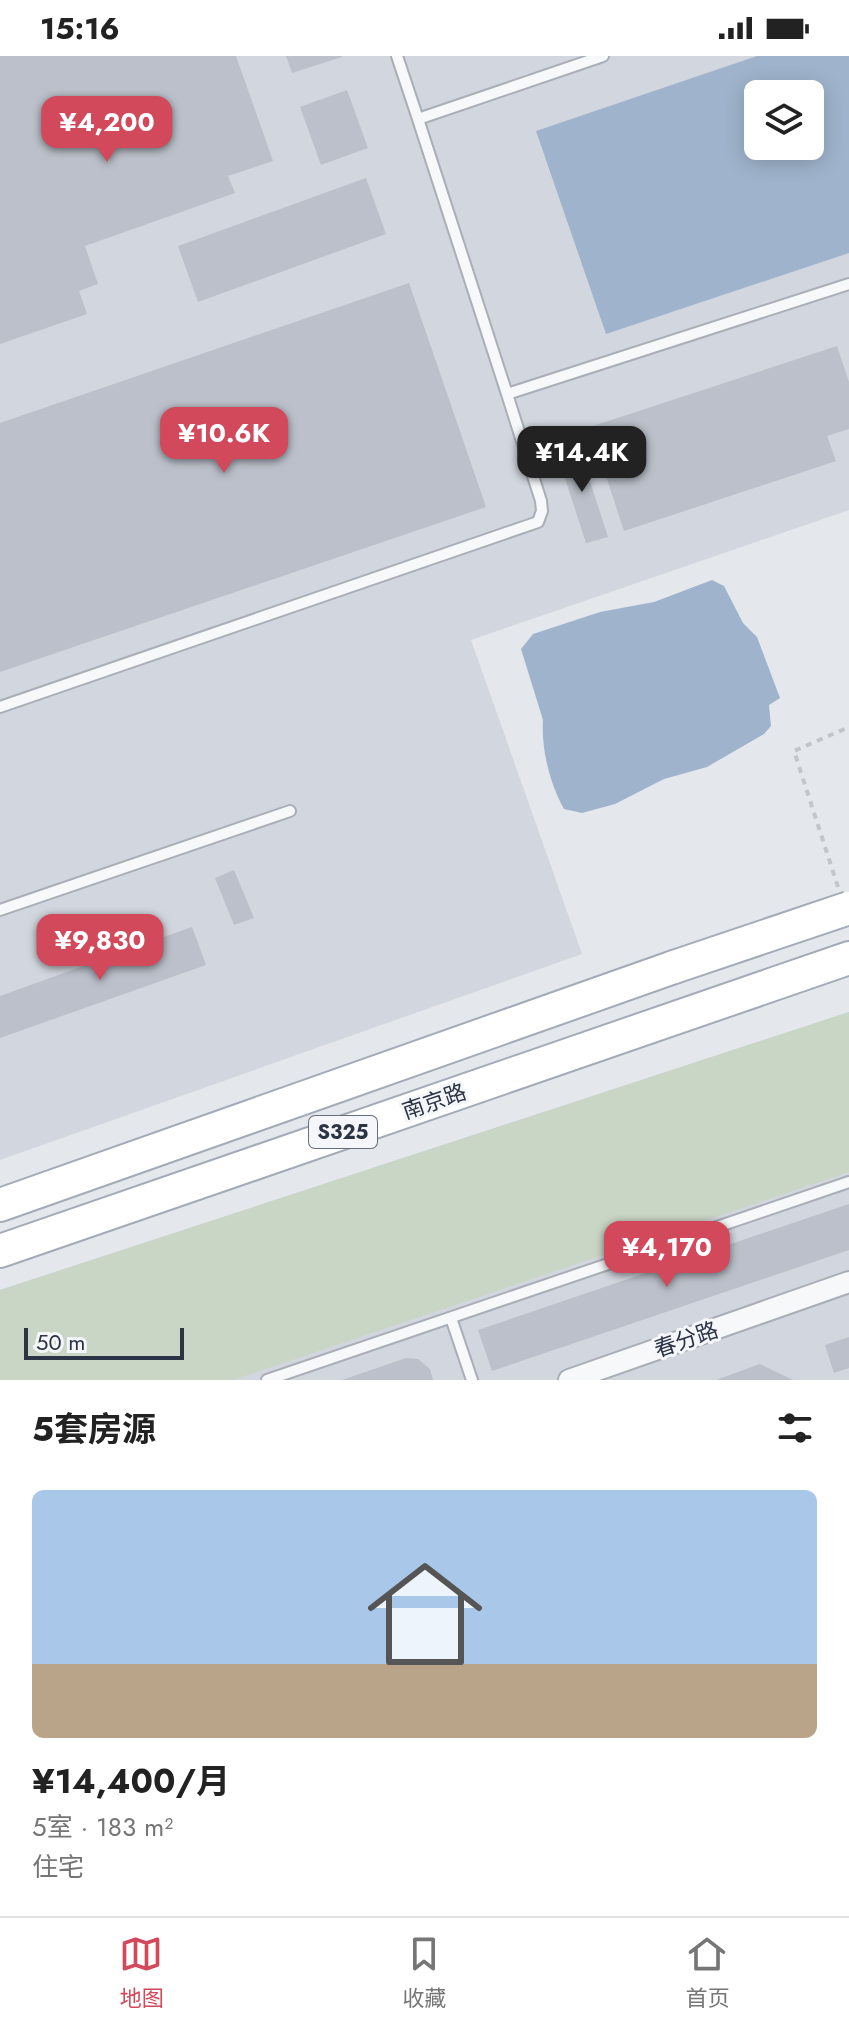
<!DOCTYPE html>
<html lang="zh">
<head>
<meta charset="utf-8">
<style>
  :root { --surface:#fff; --page:#f2f2f2; --text:#222; --muted:#767676; --line:#e0e0e0; --accent:#d1495b }
  body { margin:0; font-family:Jost,"Noto Sans SC",sans-serif; background:var(--page); color:var(--text); height:100vh; display:flex; flex-direction:column; font-size:30px; white-space:nowrap }
  * { box-sizing:border-box; margin:0 }
  p { font-size:26px; color:var(--muted) }
  .icon { flex:none; width:44px; height:44px; fill:none; stroke:currentColor; stroke-width:2; stroke-linecap:round; stroke-linejoin:round }
  .map { position:relative; height:1324px; overflow:hidden }
  .drawer { display:flex; flex-direction:column; background:var(--surface); flex:1 }
  .drawer>* { flex:none }
  .controls { position:absolute; left:744px; top:24px; display:grid; gap:16px }
  .controls a { display:grid; place-items:center; width:80px; height:80px; border-radius:12px; background:var(--surface); box-shadow:0 4px 20px #0003; font-size:40px }
  .scale { position:absolute; left:24px; bottom:20px; width:160px; box-sizing:border-box; padding-left:8px; border:4px solid #2b3445; border-top:0; font-size:22px; line-height:28px; white-space:nowrap; color:#2b3445; -webkit-text-stroke:6px #f4f6f9; paint-order:stroke }
  .price { position:absolute; translate:-50% -68px; padding:0 18px; border-radius:16px; background:var(--accent); color:#fff; font-size:26px; line-height:52px; filter:drop-shadow(0 2px 4px #0008) }
  .price::after { content:''; position:absolute; left:50%; top:48px; width:24px; height:18px; margin-left:-12px; background:inherit; clip-path:polygon(0 0,100% 0,50% 100%) }
  .price.on { background:#222; color:#fff }
  ul { padding:0; list-style:none }
  li { display:grid; align-content:center; gap:16px; height:424px; padding:0 32px }
  li span { display:grid; place-items:center; height:248px; border-radius:12px; color:#555 }
  li>.icon { margin-inline-start:auto }
  span .icon { width:144px; height:144px; fill:#fffc; stroke-width:1 }
  li b { font-size:34px }
  h2 { display:flex; justify-content:space-between; align-items:center; height:96px; padding:0 32px; font-size:34px }
  .status { display:flex; justify-content:space-between; align-items:center; height:56px; padding:0 40px; background:var(--surface); direction:ltr }
  .status svg { height:22px; fill:currentColor }
  .tab-bar { display:flex; justify-content:space-around; align-items:center; height:112px; border-top:2px solid var(--line); background:var(--surface); font-size:22px; color:var(--muted) }
  .tab-bar a { display:grid; justify-items:center; gap:4px }
  .tab-bar .on { color:var(--accent) }
  .map>svg:first-child { display:block }
  .built { fill:#d2d6de; fill-rule:evenodd }
  .green { fill:#c9d6c5 }
  .water { fill:#9fb4cc; fill-rule:evenodd }
  .building { fill:#bbc0ca }
  .lines { fill:none; stroke-linecap:round; stroke-linejoin:round }
  .service-casing { stroke:#a9aeb7; stroke-width:14 }
  .minor-casing { stroke:#a9aeb7; stroke-width:24 }
  .primary-casing { stroke:#a3abb8; stroke-width:36 }
  .path { stroke:#c2c5cb; stroke-width:4; stroke-dasharray:6 6; stroke-linecap:butt }
  .service { stroke:#f7f8fa; stroke-width:10 }
  .minor { stroke:#f7f8fa; stroke-width:20 }
  .primary { stroke:#fff; stroke-width:32 }
  .primary-bridge-casing { stroke:#a3abb8; stroke-width:36; stroke-linecap:butt }
  .primary-bridge { stroke:#fff; stroke-width:32 }
  .labels { text-anchor:middle; stroke-width:6; stroke-linejoin:round; paint-order:stroke }
  .shield { fill:#f4f6f9; stroke:#676e7b; stroke-width:2 }
  .shield-label { font-size:20px; font-weight:bold; fill:#2b3445 }
  .street-label { font-size:22px; fill:#2b3445; stroke:#f4f6f9 }
</style>
</head>
<body>
<div class="status"><b>15:16</b><svg viewBox="0 0 49 12"><path d="M0 12V9h3v3zM5 12V6h3v6zM10 12V3h3v9zM15 12V0h3v12zM26 1h20v11H26zM47 4h2v5h-2z"/></svg></div>
<div class="map">
<svg width="849" height="1324" viewBox="0 0 849 1324">
  <rect width="100%" height="100%" fill="#e4e7ec"/>
  <path class="built" d="M 0,0 L 847,0 L 849,5 L 849,454 L 471,584 L 582,898 L 0,1104 ZM 758,38 L 810,38 L 810,90 L 758,90 Z
    M 849,956 L 849,1324 L 0,1324 L 0,1234 Z"/>
  <path class="green" d="M 849,956 L 849,1116 L 233,1324 L 0,1324 L 0,1234 Z"/>
  <path class="water" d="M 757,0 L 849,0 L 849,197 L 606,278 L 536,75 ZM 810,38 L 810,90 L 758,90 L 758,38 Z
    M 712,524 L 724,530 L 743,567 L 757,581 L 780,642 L 769,649 L 771,670 L 764,678 L 707,711 L 664,723 L 615,748 L 582,757 L 564,753 C 550,728 541,693 543,664 L 521,593 L 533,578 L 600,556 L 654,546 Z"/>
  <path class="building" d="M 0,0 L 236,0 L 273,105 L 228,120 L 235,137 L 85,190 L 98,228 L 79,235 L 87,258 L 0,288 Z
    M 286,0 L 342,0 L 342,1 L 292,17 Z
    M 347,34 L 368,92 L 321,109 L 300,51 Z
    M 366,122 L 386,178 L 198,246 L 178,190 Z
    M 409,227 L 486,451 L 0,616 L 0,367 Z
    M 837,290 L 849,326 L 849,373 L 827,380 L 836,405 L 624,475 L 590,371 Z
    M 578,388 L 608,481 L 586,487 L 556,395 Z
    M 234,814 L 254,862 L 234,869 L 215,822 Z
    M 192,871 L 206,909 L 0,982 L 0,940 Z
    M 849,1148 L 849,1194 L 492,1315 L 478,1274 Z
    M 849,1281 L 849,1312 L 834,1317 L 825,1289 Z
    M 406,1302 L 418,1303 L 430,1313 L 433,1324 L 342,1324 Z
    M 760,1308 L 793,1324 L 716,1324 Z"/>
  <g class="lines">
    <defs>
      <path id="service" d="M 397,0 L 418,63
        M 603,0 L 418,63 L 507,338 L 849,228
        M 0,651 L 538,466 L 542,455 L 541,445 L 507,338
        M 0,854 L 290,755
        M 451,1262 L 472,1324
        M 267,1324 L 849,1126"/>
      <path id="minor" d="M 569,1324 L 849,1226"/>
      <path id="primary" d="M 0,1149 L 674,911
        M 0,1195 L 849,902"/>
    </defs>
    <use href="#service" class="service-casing"/>
    <use href="#minor" class="minor-casing"/>
    <use href="#primary" class="primary-casing"/>
    <path class="path" d="M 838,831 L 794,695 L 849,671"/>
    <use href="#service" class="service"/>
    <use href="#minor" class="minor"/>
    <use href="#primary" class="primary"/>
    <defs>
      <path id="primary-bridge" d="M 674,911 L 849,852"/>
    </defs>
    <use href="#primary-bridge" class="primary-bridge-casing"/>
    <use href="#primary-bridge" class="primary-bridge"/>
  </g>
  <g class="labels">
    <rect class="shield" x="309" y="1060" width="68" height="32" rx="6"/>
    <g class="shield-label">
      <text x="343" y="1083">S325</text>
    </g>
    <g class="street-label">
      <text transform="translate(434 1045) rotate(-19)" y="8">南京路</text>
      <text transform="translate(686 1283) rotate(-19)" y="8">春分路</text>
    </g>
  </g>
</svg>
<div class="controls">
<a><svg class="icon" aria-label="layers" viewBox="0 0 24 24"><path d="M12 4l9 5-9 5-9-5zM3 14l9 5 9-5"/></svg></a>
</div>
<div class="scale">50 m</div>
<b class="price" style="left:107px;top:108px">¥4,200</b>
<b class="price" style="left:224px;top:419px">¥10.6K</b>
<b class="price on" style="left:582px;top:438px">¥14.4K</b>
<b class="price" style="left:100px;top:926px">¥9,830</b>
<b class="price" style="left:667px;top:1233px">¥4,170</b>
</div>
<section class="drawer">
<h2>5套房源<svg class="icon" aria-label="filters" viewBox="0 0 24 24"><path d="M4 7h16M4 17h16"/><circle cx="9" cy="7" r="2"/><circle cx="15" cy="17" r="2"/></svg></h2>
<ul>
<li><span style="background:linear-gradient(#a9c7e8 70%,#b9a48a 0)"><svg class="icon" aria-label="home" viewBox="0 0 24 24"><path d="M3 11l9-7 9 7M6 9v11h12V9"/></svg></span><div><b>¥14,400/月</b><p>5室 · 183 m²</p><p>住宅</p></div></li>
</ul>
</section>
<nav class="tab-bar">
<a class="on"><svg class="icon" aria-label="map" viewBox="0 0 24 24"><path d="M3 6l6-2 6 2 6-2v14l-6 2-6-2-6 2zM9 4v14M15 6v14"/></svg>地图</a>
<a><svg class="icon" aria-label="saved" viewBox="0 0 24 24"><path d="M7 4h10v16l-5-4-5 4z"/></svg>收藏</a>
<a><svg class="icon" aria-label="home" viewBox="0 0 24 24"><path d="M3 11l9-7 9 7M6 9v11h12V9"/></svg>首页</a>
</nav>
</body>
</html>
